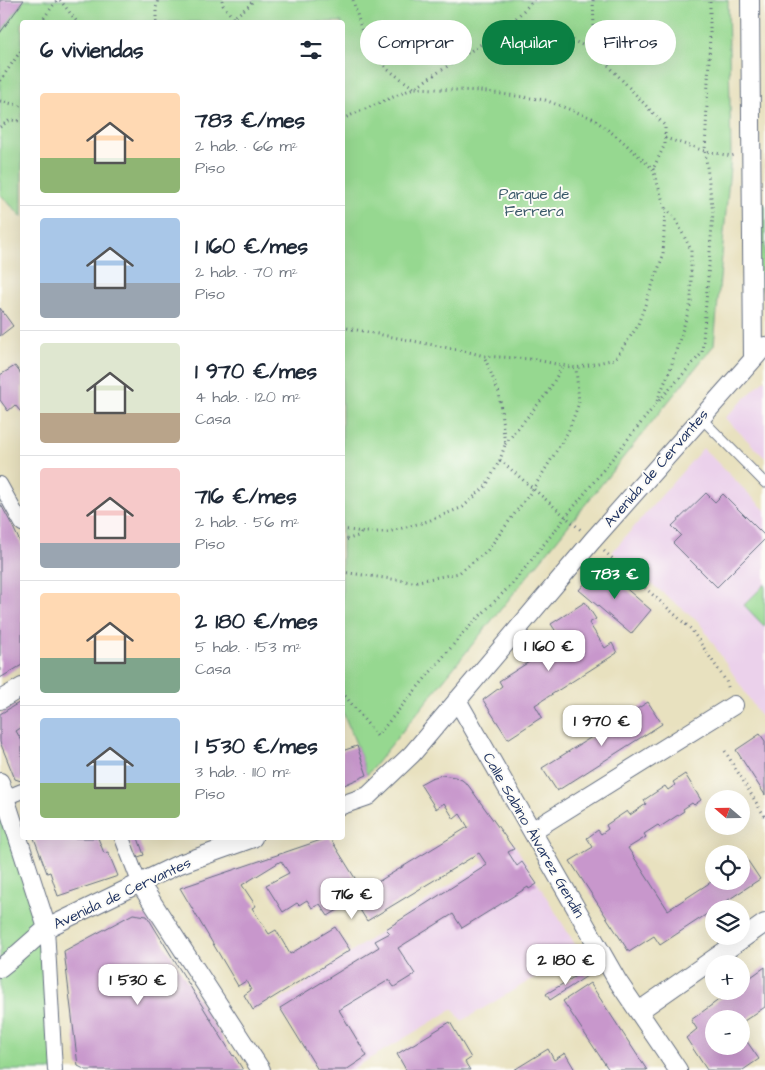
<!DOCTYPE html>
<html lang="es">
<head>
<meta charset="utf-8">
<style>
  :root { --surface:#fff; --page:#f6f6f7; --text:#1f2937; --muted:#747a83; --line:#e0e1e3; --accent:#0b8043 }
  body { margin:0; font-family:"Architects Daughter",sans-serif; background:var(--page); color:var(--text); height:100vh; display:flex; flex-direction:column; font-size:19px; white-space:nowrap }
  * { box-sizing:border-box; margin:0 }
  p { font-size:16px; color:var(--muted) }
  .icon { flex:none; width:28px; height:28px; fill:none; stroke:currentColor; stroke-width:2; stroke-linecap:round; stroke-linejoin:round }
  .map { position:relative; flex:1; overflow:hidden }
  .side { position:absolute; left:20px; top:20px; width:325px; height:820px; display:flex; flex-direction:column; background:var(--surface); border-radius:5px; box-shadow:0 5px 20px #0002 }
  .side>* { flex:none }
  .top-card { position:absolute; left:360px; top:20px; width:330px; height:45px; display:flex; gap:10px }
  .needle { width:32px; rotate:290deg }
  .controls { position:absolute; left:705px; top:790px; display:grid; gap:10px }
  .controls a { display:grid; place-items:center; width:45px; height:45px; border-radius:50%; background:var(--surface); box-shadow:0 5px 20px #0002; font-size:25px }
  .price { position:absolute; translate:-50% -42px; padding:0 11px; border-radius:10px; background:#fff; color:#222; font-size:16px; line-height:32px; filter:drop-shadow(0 1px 2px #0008) }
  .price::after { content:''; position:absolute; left:50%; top:30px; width:15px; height:11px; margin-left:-8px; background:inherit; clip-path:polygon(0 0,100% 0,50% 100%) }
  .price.current { background:var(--accent); color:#fff }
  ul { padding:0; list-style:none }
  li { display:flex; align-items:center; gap:15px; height:125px; padding:0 20px }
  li+li { border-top:1px solid var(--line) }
  li span { display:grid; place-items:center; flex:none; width:140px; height:100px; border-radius:5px; color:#555 }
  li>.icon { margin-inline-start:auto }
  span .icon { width:60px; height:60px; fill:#fffc; stroke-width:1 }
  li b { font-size:21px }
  h2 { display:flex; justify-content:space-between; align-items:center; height:60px; padding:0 20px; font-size:21px }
  .pill { padding:0 18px; border-radius:22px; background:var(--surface); box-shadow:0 5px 20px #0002; font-size:18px; line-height:45px }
  .pill.current { background:var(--accent); color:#fff }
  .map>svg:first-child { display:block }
  .built { fill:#ebd1eb }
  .green { fill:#96d890; stroke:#588477 }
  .building { fill:#c897cc }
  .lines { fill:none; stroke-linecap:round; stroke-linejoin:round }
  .service-casing { stroke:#636d80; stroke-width:11 }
  .pedestrian-casing { stroke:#636d80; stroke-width:16 }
  .minor-casing { stroke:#636d80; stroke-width:20 }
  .path { stroke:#636d80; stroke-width:3; stroke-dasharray:1 4; stroke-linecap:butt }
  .service { stroke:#fff; stroke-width:9 }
  .pedestrian { stroke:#fff; stroke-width:14 }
  .minor { stroke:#fff; stroke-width:18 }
  .labels { text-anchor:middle; stroke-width:4; stroke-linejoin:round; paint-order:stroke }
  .park-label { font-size:15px; fill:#3a596a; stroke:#fdfcf7 }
  .street-label { font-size:15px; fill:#1b2f5e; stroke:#fdfcf7 }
</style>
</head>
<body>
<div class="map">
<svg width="765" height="1070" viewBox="0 0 765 1070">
  <rect width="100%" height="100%" fill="#fdfcf7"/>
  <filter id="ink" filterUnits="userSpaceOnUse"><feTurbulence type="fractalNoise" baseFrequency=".02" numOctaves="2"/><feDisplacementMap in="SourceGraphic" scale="10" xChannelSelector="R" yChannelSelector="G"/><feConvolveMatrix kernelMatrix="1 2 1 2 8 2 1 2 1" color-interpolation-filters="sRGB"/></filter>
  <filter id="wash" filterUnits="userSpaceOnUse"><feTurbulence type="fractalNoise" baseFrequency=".0096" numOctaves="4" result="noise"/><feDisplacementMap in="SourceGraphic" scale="20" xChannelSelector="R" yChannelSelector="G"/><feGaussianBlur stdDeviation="1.12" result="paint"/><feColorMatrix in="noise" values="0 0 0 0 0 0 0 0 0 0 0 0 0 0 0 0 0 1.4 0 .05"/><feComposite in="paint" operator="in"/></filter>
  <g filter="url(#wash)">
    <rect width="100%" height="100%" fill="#e8e1bf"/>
    <path class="built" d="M 765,379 L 765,458 L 725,418 Z
      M 703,448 L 765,510 L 765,723 L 699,622 L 612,552 Z
      M 513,842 L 579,951 L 462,1021 L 453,1009 L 351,1070 L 319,1070 L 279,1001 Z"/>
    <path class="green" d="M 24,0 L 728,0 L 731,156 L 714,345 L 367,775 L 357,746 L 342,710 L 342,22 L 22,22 L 22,217 L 0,194 L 0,33 Z
      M 755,190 L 765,206 L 765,293 L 757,282 Z
      M 765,584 L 765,627 L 744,605 Z
      M 0,782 L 47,928 L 55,1070 L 0,1070 Z"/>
    <g id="blocks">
      <path class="building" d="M 0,0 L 24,0 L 0,33 Z
        M 0,308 L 13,326 L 0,336 Z
        M 15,366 L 22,375 L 22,411 L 21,412 L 15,405 L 8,411 L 0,400 L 0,375 Z
        M 706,493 L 715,502 L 723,494 L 765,536 L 765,539 L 717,587 L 673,543 L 681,535 L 672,526 Z
        M 0,503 L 12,525 L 22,546 L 22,665 L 0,678 Z
        M 600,566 L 651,610 L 631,634 L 579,590 Z
        M 585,602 L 596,619 L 589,623 L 605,648 L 612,643 L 617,653 L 535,705 L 542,717 L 508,739 L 483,700 L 502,686 L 499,681 L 562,641 L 551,624 Z
        M 22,701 L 22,727 L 16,731 L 22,741 L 22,780 L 21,781 L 15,779 L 0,742 L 0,714 Z
        M 648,702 L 662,724 L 557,791 L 542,768 Z
        M 760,734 L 765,741 L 765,795 L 736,750 Z
        M 357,746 L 367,775 L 342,786 L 342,751 Z
        M 685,774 L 701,800 L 694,805 L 692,803 L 683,809 L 684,811 L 660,827 L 658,825 L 644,834 L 646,837 L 628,848 L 668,910 L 714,880 L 714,881 L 741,881 L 741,862 L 746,858 L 760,879 L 660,945 L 654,936 L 629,952 L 570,861 L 593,847 L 587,838 L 598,830 L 601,834 L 608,829 L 606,825 L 627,811 L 630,815 L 646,804 L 644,800 L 665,786 L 668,790 L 675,785 L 673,782 Z
        M 442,775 L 455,777 L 462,780 L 468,785 L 514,849 L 508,852 L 517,866 L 522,862 L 537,884 L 529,889 L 528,887 L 462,928 L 453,914 L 398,948 L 415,974 L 394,987 L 389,980 L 339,1010 L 367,1056 L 346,1070 L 318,1070 L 280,1008 L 379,947 L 375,941 L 390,933 L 386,929 L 487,865 L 479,853 L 367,921 L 354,900 L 328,916 L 320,904 L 312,908 L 307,900 L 299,905 L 297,903 L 283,912 L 266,885 L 289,873 L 281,861 L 242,885 L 256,906 L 252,908 L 269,934 L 276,930 L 290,954 L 335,927 L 350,950 L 253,1010 L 244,995 L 251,990 L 246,981 L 238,986 L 180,888 L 327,838 L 330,838 L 363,891 L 468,827 L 460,814 L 454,819 L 444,803 L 436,809 L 420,784 L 431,778 Z
        M 34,838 L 98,838 L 104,853 L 108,852 L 118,876 L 58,896 L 50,872 L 47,873 Z
        M 128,838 L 138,838 L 144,855 L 135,858 Z
        M 133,914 L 147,916 L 233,1056 L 234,1055 L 243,1070 L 86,1070 L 78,1066 L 64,951 Z
        M 765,967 L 765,1007 L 741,1023 L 741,1019 L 714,1019 L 714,1046 L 741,1046 L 741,1033 L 759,1059 L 743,1070 L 707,1070 L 686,1038 L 697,1029 L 691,1020 L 731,991 L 741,991 L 741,984 Z
        M 584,971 L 587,976 L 550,1000 L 546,994 Z
        M 590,983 L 647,1070 L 609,1070 L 563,1001 Z
        M 450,1022 L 471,1058 L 465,1062 L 470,1070 L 406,1070 L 397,1054 Z
        M 548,1049 L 554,1060 L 565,1053 L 575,1070 L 514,1070 Z"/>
    </g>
  </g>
  <g filter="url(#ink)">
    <use href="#blocks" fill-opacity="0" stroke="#636d80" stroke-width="1"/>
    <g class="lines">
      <defs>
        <path id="service" d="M 701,418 L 765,483"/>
        <path id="pedestrian" d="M 0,484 L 22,524
          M 5,798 L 22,791
          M 122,838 L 139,882
          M 47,928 L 55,1070"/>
        <path id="minor" d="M 750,0 L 753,359
          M 0,700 L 22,687
          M 457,700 L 617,980 L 678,1070
          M 0,782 L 47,928
          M 342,805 L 368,796 L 412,754 L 592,541 L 765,346
          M 532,831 L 734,705
          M 139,882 L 261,1070
          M 0,968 L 14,957 L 47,928 L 177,865 L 253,838
          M 639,1011 L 765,923"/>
      </defs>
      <use href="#service" class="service-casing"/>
      <use href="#pedestrian" class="pedestrian-casing"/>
      <use href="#minor" class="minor-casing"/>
      <path class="path" d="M 60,0 L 77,22
        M 222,0 L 223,5 L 233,18 L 250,5 L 253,0
        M 353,0 L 365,42 L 387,69 L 414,88 L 509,26 L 559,34 L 595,51 L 665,126 L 665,144 L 653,169
        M 593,0 L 595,51
        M 41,22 L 57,0
        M 156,22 L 156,8 L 158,0
        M 225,22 L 233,18 L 239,22
        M 509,25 L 534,0
        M 0,81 L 22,49
        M 0,101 L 22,106
        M 342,119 L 414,88 L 480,91 L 545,100 L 592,118 L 620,139 L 653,169 L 665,208 L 663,256 L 637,327 L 615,359 L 576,368 L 531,359 L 484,356 L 469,352 L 342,327
        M 0,127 L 10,120 L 22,121
        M 665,138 L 705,151 L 731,156 L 735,155
        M 657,401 L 670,370 L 691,303 L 691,250 L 675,218 L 666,209
        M 505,444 L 548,392 L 563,365
        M 500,460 L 581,530
        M 342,529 L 363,532 L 388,532 L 428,521 L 463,507 L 486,486 L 500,460 L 505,445 L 499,393 L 484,356
        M 342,541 L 358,536 L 362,532
        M 604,551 L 691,629 L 726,681 L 729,690
        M 342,572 L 413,582 L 459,573 L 487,551 L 533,489 L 568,432 L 579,403 L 576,368
        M 342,692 L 377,736 L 464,632 L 513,583 L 656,404 L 702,353 L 713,213 L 705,151 L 710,35 L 710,0
        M 725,751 L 765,817"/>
      <use href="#service" class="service"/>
      <use href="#pedestrian" class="pedestrian"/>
      <use href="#minor" class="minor"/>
    </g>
  </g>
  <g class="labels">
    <g class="park-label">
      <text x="534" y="199">Parque de<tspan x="534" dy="17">Ferrera</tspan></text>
    </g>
    <g class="street-label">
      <text transform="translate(656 468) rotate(-49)" y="5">Avenida de Cervantes</text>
      <text transform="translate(534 835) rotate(60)" y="5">Calle Sabino Álvarez Gendín</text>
      <text transform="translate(122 893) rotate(-25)" y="5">Avenida de Cervantes</text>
    </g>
  </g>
</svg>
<div class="controls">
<a><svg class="needle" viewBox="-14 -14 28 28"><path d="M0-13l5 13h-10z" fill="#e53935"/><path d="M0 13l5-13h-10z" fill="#747a83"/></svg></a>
<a><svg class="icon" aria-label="locate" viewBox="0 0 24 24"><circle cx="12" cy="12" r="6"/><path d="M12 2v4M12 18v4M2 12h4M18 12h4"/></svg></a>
<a><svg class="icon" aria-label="layers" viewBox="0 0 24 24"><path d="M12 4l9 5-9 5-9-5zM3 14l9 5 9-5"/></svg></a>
<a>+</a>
<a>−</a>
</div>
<b class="price current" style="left:615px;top:600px">783 €</b>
<b class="price" style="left:549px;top:672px">1 160 €</b>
<b class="price" style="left:602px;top:747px">1 970 €</b>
<b class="price" style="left:352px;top:920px">716 €</b>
<b class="price" style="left:566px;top:986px">2 180 €</b>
<b class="price" style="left:138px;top:1006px">1 530 €</b>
<div class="top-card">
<a class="pill">Comprar</a>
<a class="pill current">Alquilar</a>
<a class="pill">Filtros</a>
</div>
<section class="side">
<h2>6 viviendas<svg class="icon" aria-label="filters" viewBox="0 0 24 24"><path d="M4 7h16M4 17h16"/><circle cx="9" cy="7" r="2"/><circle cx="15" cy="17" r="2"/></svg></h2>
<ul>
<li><span style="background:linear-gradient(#ffd9b3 65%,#8fb573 0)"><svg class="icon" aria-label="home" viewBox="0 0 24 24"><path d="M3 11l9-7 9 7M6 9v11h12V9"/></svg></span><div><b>783 €/mes</b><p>2 hab. · 66 m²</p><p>Piso</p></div></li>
<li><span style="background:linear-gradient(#a9c7e8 65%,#9aa5b1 0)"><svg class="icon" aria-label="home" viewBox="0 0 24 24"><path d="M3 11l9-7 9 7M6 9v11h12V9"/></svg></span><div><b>1 160 €/mes</b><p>2 hab. · 70 m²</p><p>Piso</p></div></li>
<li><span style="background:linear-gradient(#dfe7d0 70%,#b9a48a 0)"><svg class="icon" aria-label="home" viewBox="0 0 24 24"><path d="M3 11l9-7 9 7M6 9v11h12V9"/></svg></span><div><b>1 970 €/mes</b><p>4 hab. · 120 m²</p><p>Casa</p></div></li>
<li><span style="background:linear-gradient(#f6c9c9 75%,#9aa5b1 0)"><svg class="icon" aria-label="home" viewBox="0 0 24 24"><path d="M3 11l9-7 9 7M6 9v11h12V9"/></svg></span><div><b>716 €/mes</b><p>2 hab. · 56 m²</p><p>Piso</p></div></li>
<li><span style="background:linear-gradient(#ffd9b3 65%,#7fa58c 0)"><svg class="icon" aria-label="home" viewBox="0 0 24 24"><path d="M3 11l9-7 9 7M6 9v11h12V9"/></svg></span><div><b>2 180 €/mes</b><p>5 hab. · 153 m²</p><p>Casa</p></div></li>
<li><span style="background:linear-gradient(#a9c7e8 65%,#8fb573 0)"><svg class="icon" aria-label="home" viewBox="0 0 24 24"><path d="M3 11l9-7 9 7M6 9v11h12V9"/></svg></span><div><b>1 530 €/mes</b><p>3 hab. · 110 m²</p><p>Piso</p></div></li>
</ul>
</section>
</div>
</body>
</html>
